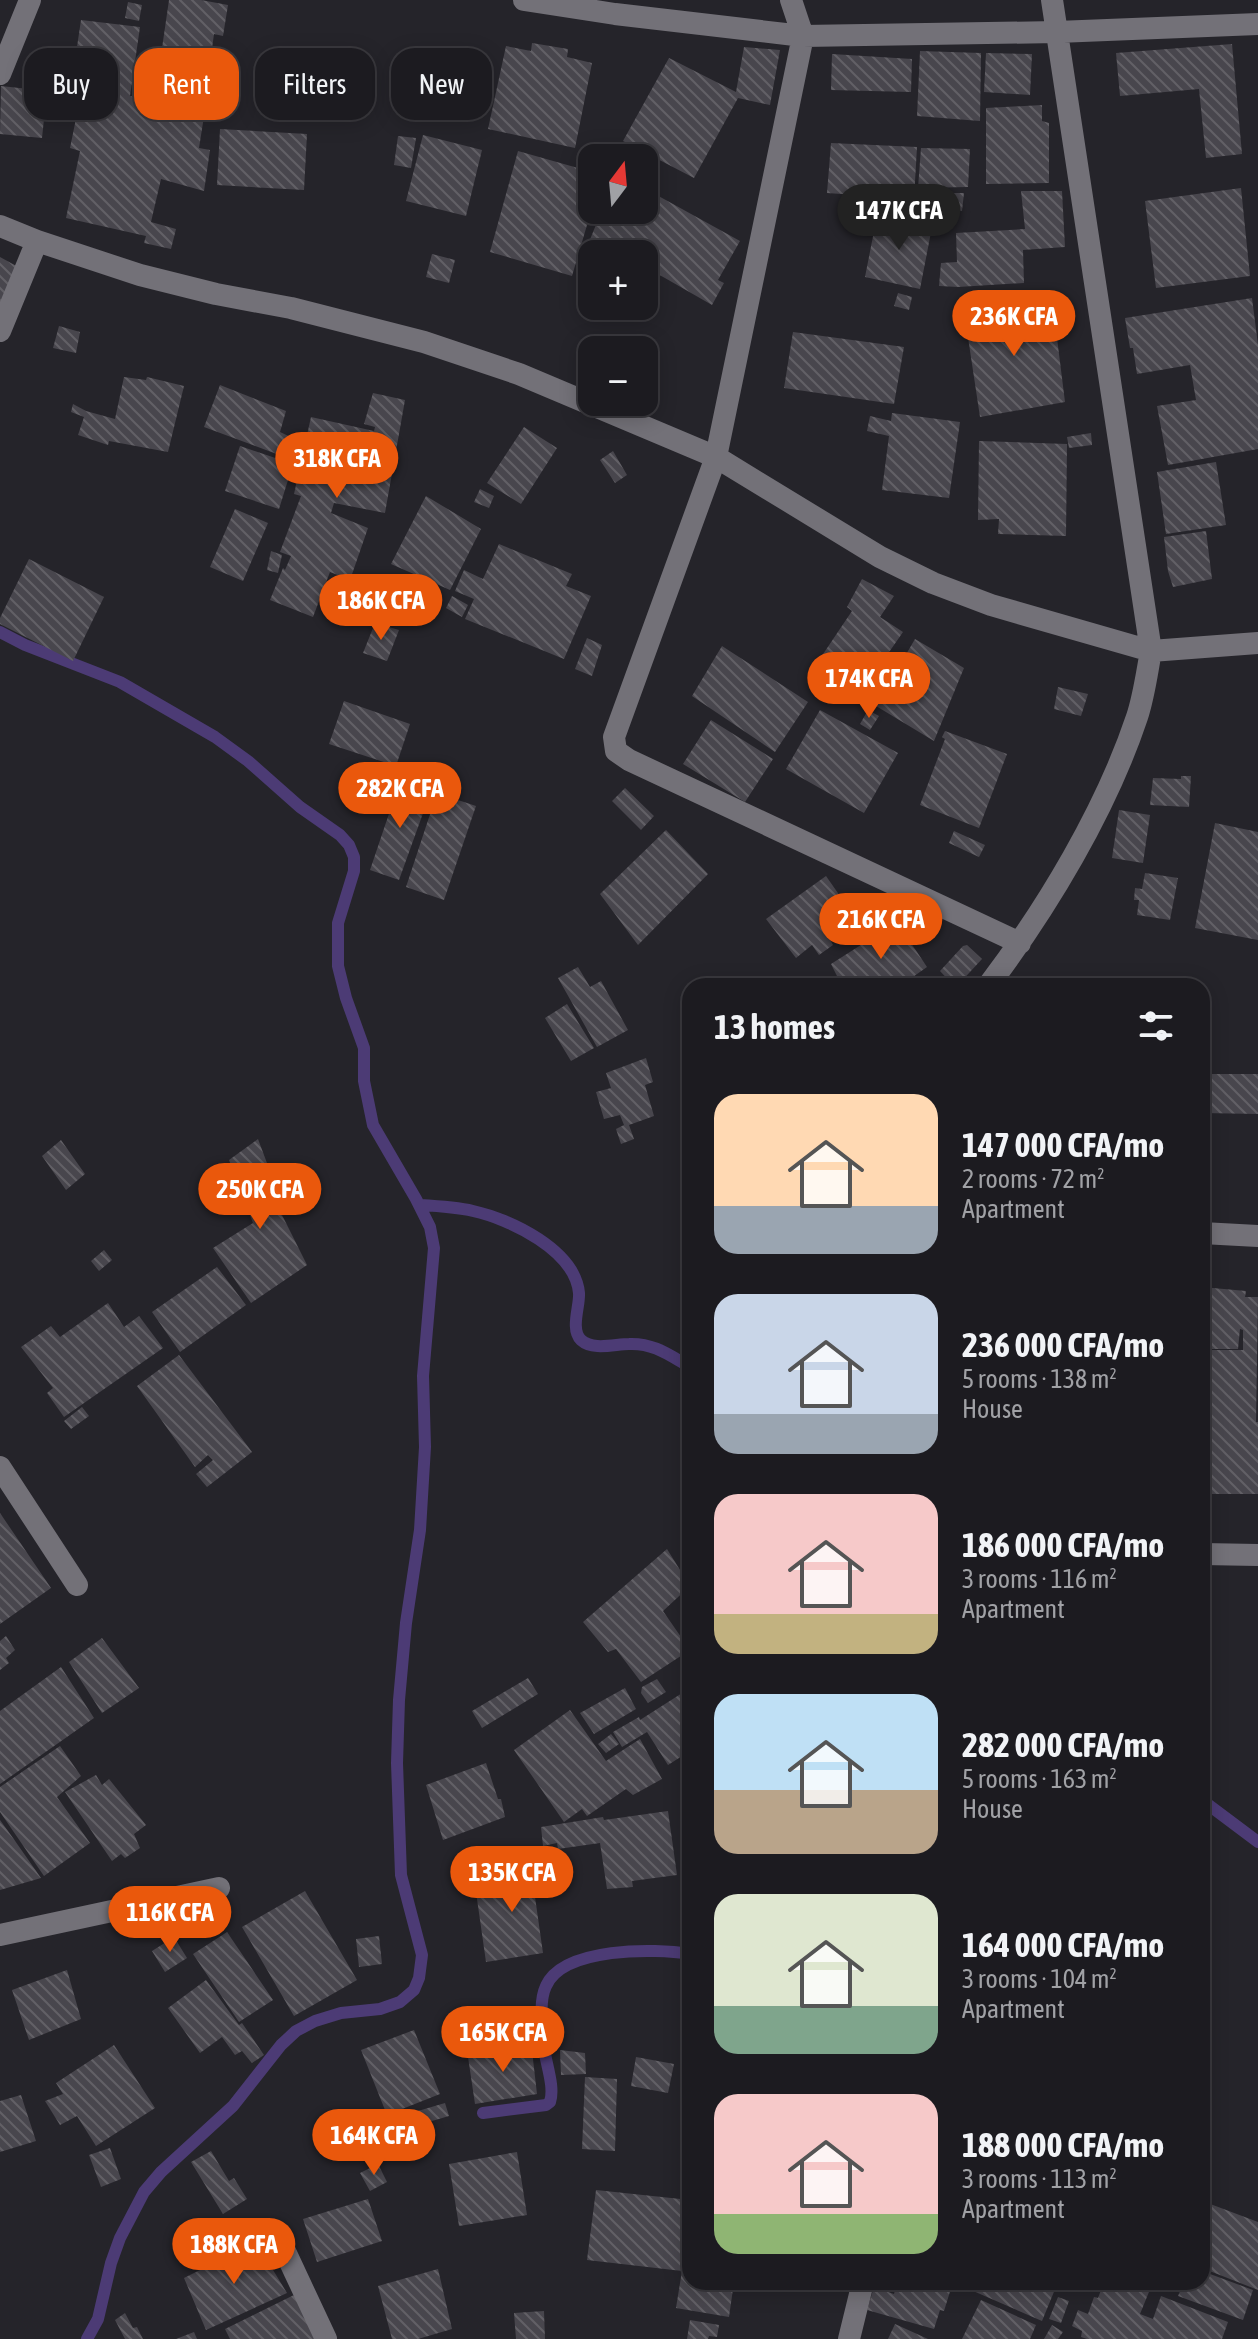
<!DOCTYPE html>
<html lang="en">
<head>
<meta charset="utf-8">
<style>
  :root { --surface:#1c1b20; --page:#29282d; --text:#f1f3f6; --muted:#a0a1a5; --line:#3a393e; --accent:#ea580c }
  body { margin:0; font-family:"Asap Condensed",sans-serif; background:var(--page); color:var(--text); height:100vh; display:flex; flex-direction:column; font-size:30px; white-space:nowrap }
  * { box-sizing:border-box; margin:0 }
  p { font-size:26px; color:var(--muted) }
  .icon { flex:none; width:44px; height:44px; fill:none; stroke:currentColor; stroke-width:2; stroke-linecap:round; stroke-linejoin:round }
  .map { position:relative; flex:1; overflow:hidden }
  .details { position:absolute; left:682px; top:978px; width:528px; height:1312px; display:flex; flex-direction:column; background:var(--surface); border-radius:24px; box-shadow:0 4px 20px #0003,0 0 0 2px var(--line) }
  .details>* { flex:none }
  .top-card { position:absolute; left:24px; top:48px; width:538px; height:72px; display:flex; gap:16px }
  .needle { width:52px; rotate:16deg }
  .tools { position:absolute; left:578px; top:144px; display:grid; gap:16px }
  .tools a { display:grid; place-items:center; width:80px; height:80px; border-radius:16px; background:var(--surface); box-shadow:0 4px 20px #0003,0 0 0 2px var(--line); font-size:40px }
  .price { position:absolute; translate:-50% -68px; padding:0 18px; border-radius:28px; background:var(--accent); color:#fff; font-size:26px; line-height:52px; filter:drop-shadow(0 2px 4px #0008) }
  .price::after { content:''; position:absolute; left:50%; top:48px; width:24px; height:18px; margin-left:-12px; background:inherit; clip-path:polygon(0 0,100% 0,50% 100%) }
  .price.selected { background:#222; color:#fff }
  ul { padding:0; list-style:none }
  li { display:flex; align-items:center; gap:24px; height:200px; padding:0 32px }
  li span { display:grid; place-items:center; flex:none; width:224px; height:160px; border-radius:24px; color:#555 }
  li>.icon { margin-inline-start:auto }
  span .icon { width:96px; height:96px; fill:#fffc; stroke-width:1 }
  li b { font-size:34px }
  h2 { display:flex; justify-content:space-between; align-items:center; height:96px; padding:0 32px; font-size:34px }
  .chip { padding:0 28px; border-radius:24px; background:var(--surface); box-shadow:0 4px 20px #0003,0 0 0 2px var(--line); font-size:28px; line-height:72px }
  .chip.selected { background:var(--accent); color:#fff }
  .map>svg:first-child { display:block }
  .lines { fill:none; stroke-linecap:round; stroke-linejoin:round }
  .stream { stroke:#4c3b75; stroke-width:12 }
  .building { fill:url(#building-back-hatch) }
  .minor { stroke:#737178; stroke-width:22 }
</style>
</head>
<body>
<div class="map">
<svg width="1258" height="2339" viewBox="0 0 1258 2339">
  <defs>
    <pattern id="building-back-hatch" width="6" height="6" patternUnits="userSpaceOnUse" patternTransform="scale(2)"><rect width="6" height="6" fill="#48464d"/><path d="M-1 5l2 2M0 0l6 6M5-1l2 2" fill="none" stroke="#626066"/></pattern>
  </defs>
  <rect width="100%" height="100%" fill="#25242a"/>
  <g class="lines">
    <path class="stream" d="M 0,632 L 25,645 L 120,682 L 215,737 L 248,761 L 300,807 L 340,835 L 349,845 L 354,857 L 354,871 L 338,923 L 338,966 L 346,998 L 364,1048 L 364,1081 L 373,1125 L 416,1199 L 430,1227 L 434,1248 L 423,1376 L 425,1447 L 420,1530 L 406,1623 L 399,1700 L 397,1763 L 401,1875 L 422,1955 L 419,1978 L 414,1990 L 400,2002 L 380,2009 L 341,2013 L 315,2021 L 296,2031 L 281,2045 L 233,2106 L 161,2172 L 144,2192 L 120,2238 L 111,2263 L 98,2319 L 87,2339
      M 419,1205 C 437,1206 456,1207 473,1211 C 510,1219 575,1250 579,1293 C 580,1306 570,1329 581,1340 C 593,1351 615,1344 629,1344 C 654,1343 669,1355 690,1367
      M 1202,1800 L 1258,1842
      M 483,2113 L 546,2105 L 550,2102 C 555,2087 546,2064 544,2048 C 543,2029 538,2003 546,1986 C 563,1947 655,1948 690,1954"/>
  </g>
  <path class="building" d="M 169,0 L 201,0 L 228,5 L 223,36 L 214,34 L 210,63 L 161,55 Z
    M 128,2 L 142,5 L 139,21 L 125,18 Z
    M 81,20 L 140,27 L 130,96 L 136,97 L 141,55 L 161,58 L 161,64 L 219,73 L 214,104 L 163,97 L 164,88 L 157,87 L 155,99 L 161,100 L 161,104 L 205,110 L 199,148 L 210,150 L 204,191 L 161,179 L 151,222 L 176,229 L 171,249 L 144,243 L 146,236 L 66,218 L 80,151 L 70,148 L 82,89 L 71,87 Z
    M 532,43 L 568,49 L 567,57 L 592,63 L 575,148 L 488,129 L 506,46 L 531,51 Z
    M 1232,44 L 1242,154 L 1206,158 L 1199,89 L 1120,96 L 1116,53 Z
    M 744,47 L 780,50 L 770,105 L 738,98 L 694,178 L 623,141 L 669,58 L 736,92 Z
    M 920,51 L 981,53 L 980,121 L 917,116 Z
    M 986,53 L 1032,54 L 1030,95 L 984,92 Z
    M 832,54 L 912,59 L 911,92 L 831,90 Z
    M 1,86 L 47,91 L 42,138 L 0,134 Z
    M 1042,105 L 1042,121 L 1049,123 L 1049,183 L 986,184 L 986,108 Z
    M 220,129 L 307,134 L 304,190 L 217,185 Z
    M 423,135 L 482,150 L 466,216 L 406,201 Z
    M 398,136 L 416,138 L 411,168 L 394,165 Z
    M 831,143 L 917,147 L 914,199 L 827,193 Z
    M 921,148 L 970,149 L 968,187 L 918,188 Z
    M 518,151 L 592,172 L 592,208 L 572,276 L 490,252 Z
    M 644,188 L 740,241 L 718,280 L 724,283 L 712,305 L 644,266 L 644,254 L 592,254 L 592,275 L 578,269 L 602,210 L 644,210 Z
    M 1241,188 L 1250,276 L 1156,288 L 1145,201 Z
    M 1021,191 L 1062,191 L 1065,247 L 1023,250 L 1024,283 L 958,287 L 939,286 L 941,263 L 957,262 L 956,233 L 1025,229 Z
    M 922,193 L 964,193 L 962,211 L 947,209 L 945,224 L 920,222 Z
    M 877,216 L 932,227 L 920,289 L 865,277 Z
    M 432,254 L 455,260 L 449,283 L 426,277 Z
    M 0,257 L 20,268 L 0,309 Z
    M 898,293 L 912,297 L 909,310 L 894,306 Z
    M 1041,298 L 1046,331 L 1056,330 L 1065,402 L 980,417 L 964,311 Z
    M 1252,298 L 1258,345 L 1258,449 L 1168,465 L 1157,406 L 1196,400 L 1190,365 L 1137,374 L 1133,348 L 1130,348 L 1125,318 Z
    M 59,326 L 80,332 L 76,353 L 53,348 Z
    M 793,332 L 904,347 L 894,404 L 784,388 Z
    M 124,377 L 146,380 L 147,377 L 184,386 L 168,452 L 109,441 L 108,445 L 78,435 L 84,417 L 71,412 L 73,404 L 86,411 L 115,419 Z
    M 220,385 L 286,411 L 280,432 L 297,440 L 290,459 L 204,427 Z
    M 373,393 L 405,400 L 385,513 L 334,503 L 331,513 L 368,528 L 350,580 L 330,572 L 313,617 L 270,600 L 283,568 L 285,570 L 291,556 L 280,552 L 301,496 L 294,494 L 311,417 L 374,431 L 375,427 L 364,424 Z
    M 892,413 L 960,422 L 949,498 L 882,490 L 889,436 L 867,431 L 870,416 L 891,421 Z
    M 524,427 L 557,448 L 521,504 L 487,483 Z
    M 1091,433 L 1092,445 L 1069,448 L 1067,437 Z
    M 979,441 L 1067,444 L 1066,536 L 998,534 L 999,519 L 978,520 Z
    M 240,446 L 293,464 L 279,509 L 225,491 Z
    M 613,451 L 627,475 L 615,483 L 600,460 Z
    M 1216,462 L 1226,525 L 1166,534 L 1157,472 Z
    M 480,489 L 494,496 L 489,508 L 474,502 Z
    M 426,496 L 481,529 L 450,590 L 391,564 Z
    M 235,509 L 268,523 L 243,581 L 210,567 Z
    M 1206,531 L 1212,579 L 1173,587 L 1168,571 L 1164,537 Z
    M 499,544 L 572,574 L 566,586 L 591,596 L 564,659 L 465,619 L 474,599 L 455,591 L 464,570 L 483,579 Z
    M 271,551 L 282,555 L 278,573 L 267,570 Z
    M 29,559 L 104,597 L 73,661 L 0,624 L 0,618 Z
    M 862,579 L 894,596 L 880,617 L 903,632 L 860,694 L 815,666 L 852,611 L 847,607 Z
    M 452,596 L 468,605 L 462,617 L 446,608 Z
    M 375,623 L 399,630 L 387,661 L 363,653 Z
    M 587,638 L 602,645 L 592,676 L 575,669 Z
    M 915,639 L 964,668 L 934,741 L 876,706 Z
    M 722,646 L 808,702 L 775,752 L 692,696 Z
    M 1058,687 L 1088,694 L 1081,716 L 1054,709 Z
    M 344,701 L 410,724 L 396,766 L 329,744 Z
    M 820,710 L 898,753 L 864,813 L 786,769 Z
    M 868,710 L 879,716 L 870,730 L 860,724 Z
    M 711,720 L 773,759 L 745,802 L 683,764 Z
    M 945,731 L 1007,754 L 979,828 L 920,805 L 945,739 L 942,737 Z
    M 1181,776 L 1191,776 L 1189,807 L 1150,805 L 1153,778 L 1181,779 Z
    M 400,781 L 431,791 L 399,880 L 370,870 Z
    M 625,788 L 654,816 L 641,830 L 612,801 Z
    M 437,793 L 476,806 L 444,900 L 406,887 Z
    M 1119,810 L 1150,815 L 1143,863 L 1112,858 Z
    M 1215,823 L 1258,832 L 1258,940 L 1195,928 Z
    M 666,830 L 708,874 L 638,945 L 600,894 Z
    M 954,831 L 985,845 L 979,857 L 949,843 Z
    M 1145,873 L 1178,878 L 1170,920 L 1137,915 L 1139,900 L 1134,900 L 1135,888 L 1142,889 Z
    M 826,876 L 854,916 L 827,934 L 833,945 L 819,955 L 812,945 L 796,958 L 766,919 Z
    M 897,922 L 927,967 L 900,986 L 854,986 L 851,981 L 842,986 L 831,964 Z
    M 967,945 L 982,959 L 957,986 L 954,986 L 940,971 L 963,946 Z
    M 578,967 L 590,987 L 601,981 L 628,1030 L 597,1047 L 558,978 Z
    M 567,1004 L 594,1048 L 571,1061 L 545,1018 Z
    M 646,1058 L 653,1082 L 645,1085 L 654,1116 L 629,1125 L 634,1139 L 621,1144 L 616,1129 L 624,1125 L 620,1115 L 604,1119 L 596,1092 L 611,1088 L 606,1073 Z
    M 1202,1074 L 1258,1074 L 1258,1114 L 1202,1113 Z
    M 258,1139 L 283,1206 L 279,1209 L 307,1265 L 251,1303 L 213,1248 L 253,1223 L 229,1160 Z
    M 61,1140 L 85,1174 L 66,1190 L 42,1156 Z
    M 104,1250 L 112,1260 L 99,1271 L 91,1261 Z
    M 217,1267 L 246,1305 L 180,1352 L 152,1312 Z
    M 1202,1287 L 1246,1291 L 1245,1297 L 1258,1297 L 1256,1422 L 1258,1422 L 1258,1494 L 1202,1494 L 1202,1350 L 1243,1350 L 1243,1330 L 1240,1329 L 1238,1349 L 1202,1349 Z
    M 108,1303 L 124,1327 L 139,1316 L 163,1348 L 64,1417 L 47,1393 L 53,1388 L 21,1347 L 51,1326 L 60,1337 Z
    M 179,1355 L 252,1452 L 207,1487 L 196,1474 L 213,1460 L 208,1455 L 195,1467 L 137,1386 Z
    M 82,1407 L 89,1416 L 71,1429 L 64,1421 Z
    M 0,1513 L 51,1588 L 0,1624 Z
    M 667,1549 L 690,1586 L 663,1611 L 690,1650 L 641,1682 L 616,1649 L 608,1652 L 583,1622 Z
    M 6,1636 L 15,1650 L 6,1658 L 9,1663 L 0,1670 L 0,1641 Z
    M 102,1638 L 139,1688 L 102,1713 L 69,1662 Z
    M 61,1667 L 94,1718 L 0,1784 L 0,1711 Z
    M 528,1678 L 538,1694 L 482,1728 L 472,1711 Z
    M 657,1679 L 666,1692 L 648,1703 L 641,1693 L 642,1687 Z
    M 625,1688 L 636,1709 L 594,1734 L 580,1713 Z
    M 690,1688 L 690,1751 L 668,1765 L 647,1732 L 622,1747 L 613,1732 L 639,1717 L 640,1720 Z
    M 570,1710 L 606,1761 L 640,1739 L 662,1779 L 633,1795 L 626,1789 L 587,1816 L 582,1809 L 564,1822 L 514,1750 Z
    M 611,1734 L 619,1744 L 606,1753 L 598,1744 Z
    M 60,1746 L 81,1776 L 57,1797 L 90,1843 L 44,1876 L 0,1812 L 0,1787 Z
    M 486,1763 L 498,1799 L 501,1799 L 505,1817 L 443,1840 L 426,1785 Z
    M 96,1775 L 102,1785 L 109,1779 L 146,1825 L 134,1834 L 140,1848 L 125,1858 L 121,1854 L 112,1861 L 65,1792 Z
    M 668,1811 L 677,1875 L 632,1881 L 633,1887 L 607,1889 L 600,1843 L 558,1849 L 557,1843 L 543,1846 L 541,1827 L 603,1817 L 604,1820 Z
    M 0,1820 L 13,1838 L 41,1878 L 0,1890 Z
    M 535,1854 L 540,1889 L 534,1890 L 543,1953 L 486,1962 L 476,1892 L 512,1887 L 508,1857 Z
    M 305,1891 L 357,1980 L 294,2016 L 242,1927 Z
    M 227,1932 L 273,2000 L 239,2022 L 193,1954 Z
    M 379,1936 L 382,1964 L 359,1967 L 356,1939 Z
    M 174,1937 L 187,1958 L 165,1972 L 152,1951 Z
    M 67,1970 L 81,2019 L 29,2040 L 12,1990 Z
    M 206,1980 L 239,2025 L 242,2023 L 264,2055 L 252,2063 L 242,2051 L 235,2055 L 222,2037 L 200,2053 L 168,2008 Z
    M 414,2030 L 440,2094 L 387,2115 L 361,2050 Z
    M 531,2042 L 537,2094 L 475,2104 L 468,2057 L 486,2054 L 486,2050 Z
    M 114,2045 L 155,2108 L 96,2146 L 77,2116 L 60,2125 L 45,2101 L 63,2094 L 56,2083 Z
    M 560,2050 L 585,2053 L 586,2074 L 561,2075 Z
    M 636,2057 L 674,2064 L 668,2093 L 631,2086 Z
    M 585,2077 L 617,2079 L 615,2151 L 582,2149 Z
    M 21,2095 L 36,2141 L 0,2152 L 0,2101 Z
    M 445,2103 L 449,2116 L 388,2134 L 384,2121 Z
    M 110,2148 L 121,2179 L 101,2187 L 89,2155 Z
    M 211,2151 L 229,2181 L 234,2178 L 247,2199 L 223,2214 L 191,2162 Z
    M 517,2152 L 527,2215 L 459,2226 L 449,2164 Z
    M 378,2164 L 387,2182 L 370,2191 L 360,2173 Z
    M 596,2190 L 690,2200 L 690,2282 L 734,2282 L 729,2317 L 676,2308 L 682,2271 L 587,2260 Z
    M 368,2199 L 382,2241 L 317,2262 L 303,2219 Z
    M 1205,2202 L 1258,2222 L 1258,2290 L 1202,2268 L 1202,2206 Z
    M 256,2242 L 287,2293 L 206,2330 L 184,2278 Z
    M 438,2269 L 452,2329 L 418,2339 L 392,2339 L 378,2286 Z
    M 1202,2271 L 1253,2290 L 1243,2320 L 1178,2296 L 1184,2282 L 1202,2282 Z
    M 788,2282 L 840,2282 L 840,2288 L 788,2284 Z
    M 897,2282 L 953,2282 L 944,2311 L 940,2310 L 934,2329 L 867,2310 L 874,2287 L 894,2294 Z
    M 966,2282 L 1058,2282 L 1042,2321 L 964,2287 Z
    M 1104,2282 L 1153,2282 L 1140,2314 L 1153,2319 L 1161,2296 L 1228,2322 L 1222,2339 L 1087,2339 L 1081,2337 L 1082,2331 L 1072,2326 L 1078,2310 L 1088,2314 L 1094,2297 L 1098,2298 Z
    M 298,2293 L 317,2339 L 230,2339 L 225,2329 Z
    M 1058,2297 L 1069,2301 L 1061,2323 L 1049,2319 Z
    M 981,2300 L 1036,2325 L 1030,2339 L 962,2339 Z
    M 544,2311 L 545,2339 L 516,2339 L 514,2313 Z
    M 125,2313 L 133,2328 L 137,2327 L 143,2339 L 125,2339 L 115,2320 Z
    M 690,2320 L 719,2325 L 717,2337 L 709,2336 L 708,2339 L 687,2339 Z
    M 895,2324 L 928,2339 L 888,2339 Z
    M 1052,2325 L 1063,2332 L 1058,2339 L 1044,2339 Z
    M 194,2332 L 197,2339 L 176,2339 Z"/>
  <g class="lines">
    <path class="minor" d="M 524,0 L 615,14 L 803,36 L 1057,32 L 1258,24
      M 791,0 L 803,36 L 716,457 L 614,737 L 616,751 L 629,760 L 1020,943
      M 0,74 L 30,0
      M 0,226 L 37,241 L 140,275 L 216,294 L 291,308 L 424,342 L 519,374 L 716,457 L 880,557 L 933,583 L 991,605 L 1151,651 L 1258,643
      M 0,331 L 37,241
      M 988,986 C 1047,908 1106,810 1137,717 C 1144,696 1147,672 1151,651 L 1052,0
      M 1202,1233 L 1258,1236
      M 0,1467 L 77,1585
      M 1202,1554 L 1258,1555
      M 0,1935 L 219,1888
      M 283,2247 L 326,2339
      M 849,2339 L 863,2282"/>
  </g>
</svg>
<div class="tools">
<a><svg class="needle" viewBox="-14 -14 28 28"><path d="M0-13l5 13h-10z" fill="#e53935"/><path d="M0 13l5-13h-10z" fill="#a0a1a5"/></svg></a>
<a>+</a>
<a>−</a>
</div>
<b class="price selected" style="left:899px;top:252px">147K CFA</b>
<b class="price" style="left:1014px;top:358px">236K CFA</b>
<b class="price" style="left:337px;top:500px">318K CFA</b>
<b class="price" style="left:381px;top:642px">186K CFA</b>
<b class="price" style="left:869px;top:720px">174K CFA</b>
<b class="price" style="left:400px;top:830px">282K CFA</b>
<b class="price" style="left:881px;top:961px">216K CFA</b>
<b class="price" style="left:260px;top:1231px">250K CFA</b>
<b class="price" style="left:512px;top:1914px">135K CFA</b>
<b class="price" style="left:170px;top:1954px">116K CFA</b>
<b class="price" style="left:503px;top:2074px">165K CFA</b>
<b class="price" style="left:374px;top:2177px">164K CFA</b>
<b class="price" style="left:234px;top:2286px">188K CFA</b>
<div class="top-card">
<a class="chip">Buy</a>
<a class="chip selected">Rent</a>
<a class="chip">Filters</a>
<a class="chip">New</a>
</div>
<section class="details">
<h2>13 homes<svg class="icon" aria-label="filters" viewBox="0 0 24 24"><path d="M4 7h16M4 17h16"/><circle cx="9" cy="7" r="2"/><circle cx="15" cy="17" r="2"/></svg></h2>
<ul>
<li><span style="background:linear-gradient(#ffd9b3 70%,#9aa5b1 0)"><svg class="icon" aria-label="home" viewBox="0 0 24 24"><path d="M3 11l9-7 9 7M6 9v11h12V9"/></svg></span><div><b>147 000 CFA/mo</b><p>2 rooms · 72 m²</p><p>Apartment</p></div></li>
<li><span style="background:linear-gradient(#c9d6e8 75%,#9aa5b1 0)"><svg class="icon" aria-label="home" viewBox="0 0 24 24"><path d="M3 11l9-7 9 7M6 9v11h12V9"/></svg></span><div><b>236 000 CFA/mo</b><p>5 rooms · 138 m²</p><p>House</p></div></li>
<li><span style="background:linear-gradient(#f6c9c9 75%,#c2b280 0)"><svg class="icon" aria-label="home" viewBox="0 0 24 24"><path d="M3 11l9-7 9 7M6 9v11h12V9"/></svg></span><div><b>186 000 CFA/mo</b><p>3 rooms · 116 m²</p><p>Apartment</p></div></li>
<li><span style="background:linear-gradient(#bfe0f5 60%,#b9a48a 0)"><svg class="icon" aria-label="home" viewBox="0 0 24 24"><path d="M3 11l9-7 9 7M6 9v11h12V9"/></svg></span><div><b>282 000 CFA/mo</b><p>5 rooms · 163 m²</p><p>House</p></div></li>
<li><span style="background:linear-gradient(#dfe7d0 70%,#7fa58c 0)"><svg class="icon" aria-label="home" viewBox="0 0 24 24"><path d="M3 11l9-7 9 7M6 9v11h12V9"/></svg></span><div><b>164 000 CFA/mo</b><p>3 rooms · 104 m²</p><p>Apartment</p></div></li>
<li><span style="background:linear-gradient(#f6c9c9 75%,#8fb573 0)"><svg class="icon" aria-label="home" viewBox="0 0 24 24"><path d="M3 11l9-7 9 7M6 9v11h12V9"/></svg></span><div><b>188 000 CFA/mo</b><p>3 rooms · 113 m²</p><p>Apartment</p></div></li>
</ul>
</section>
</div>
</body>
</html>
